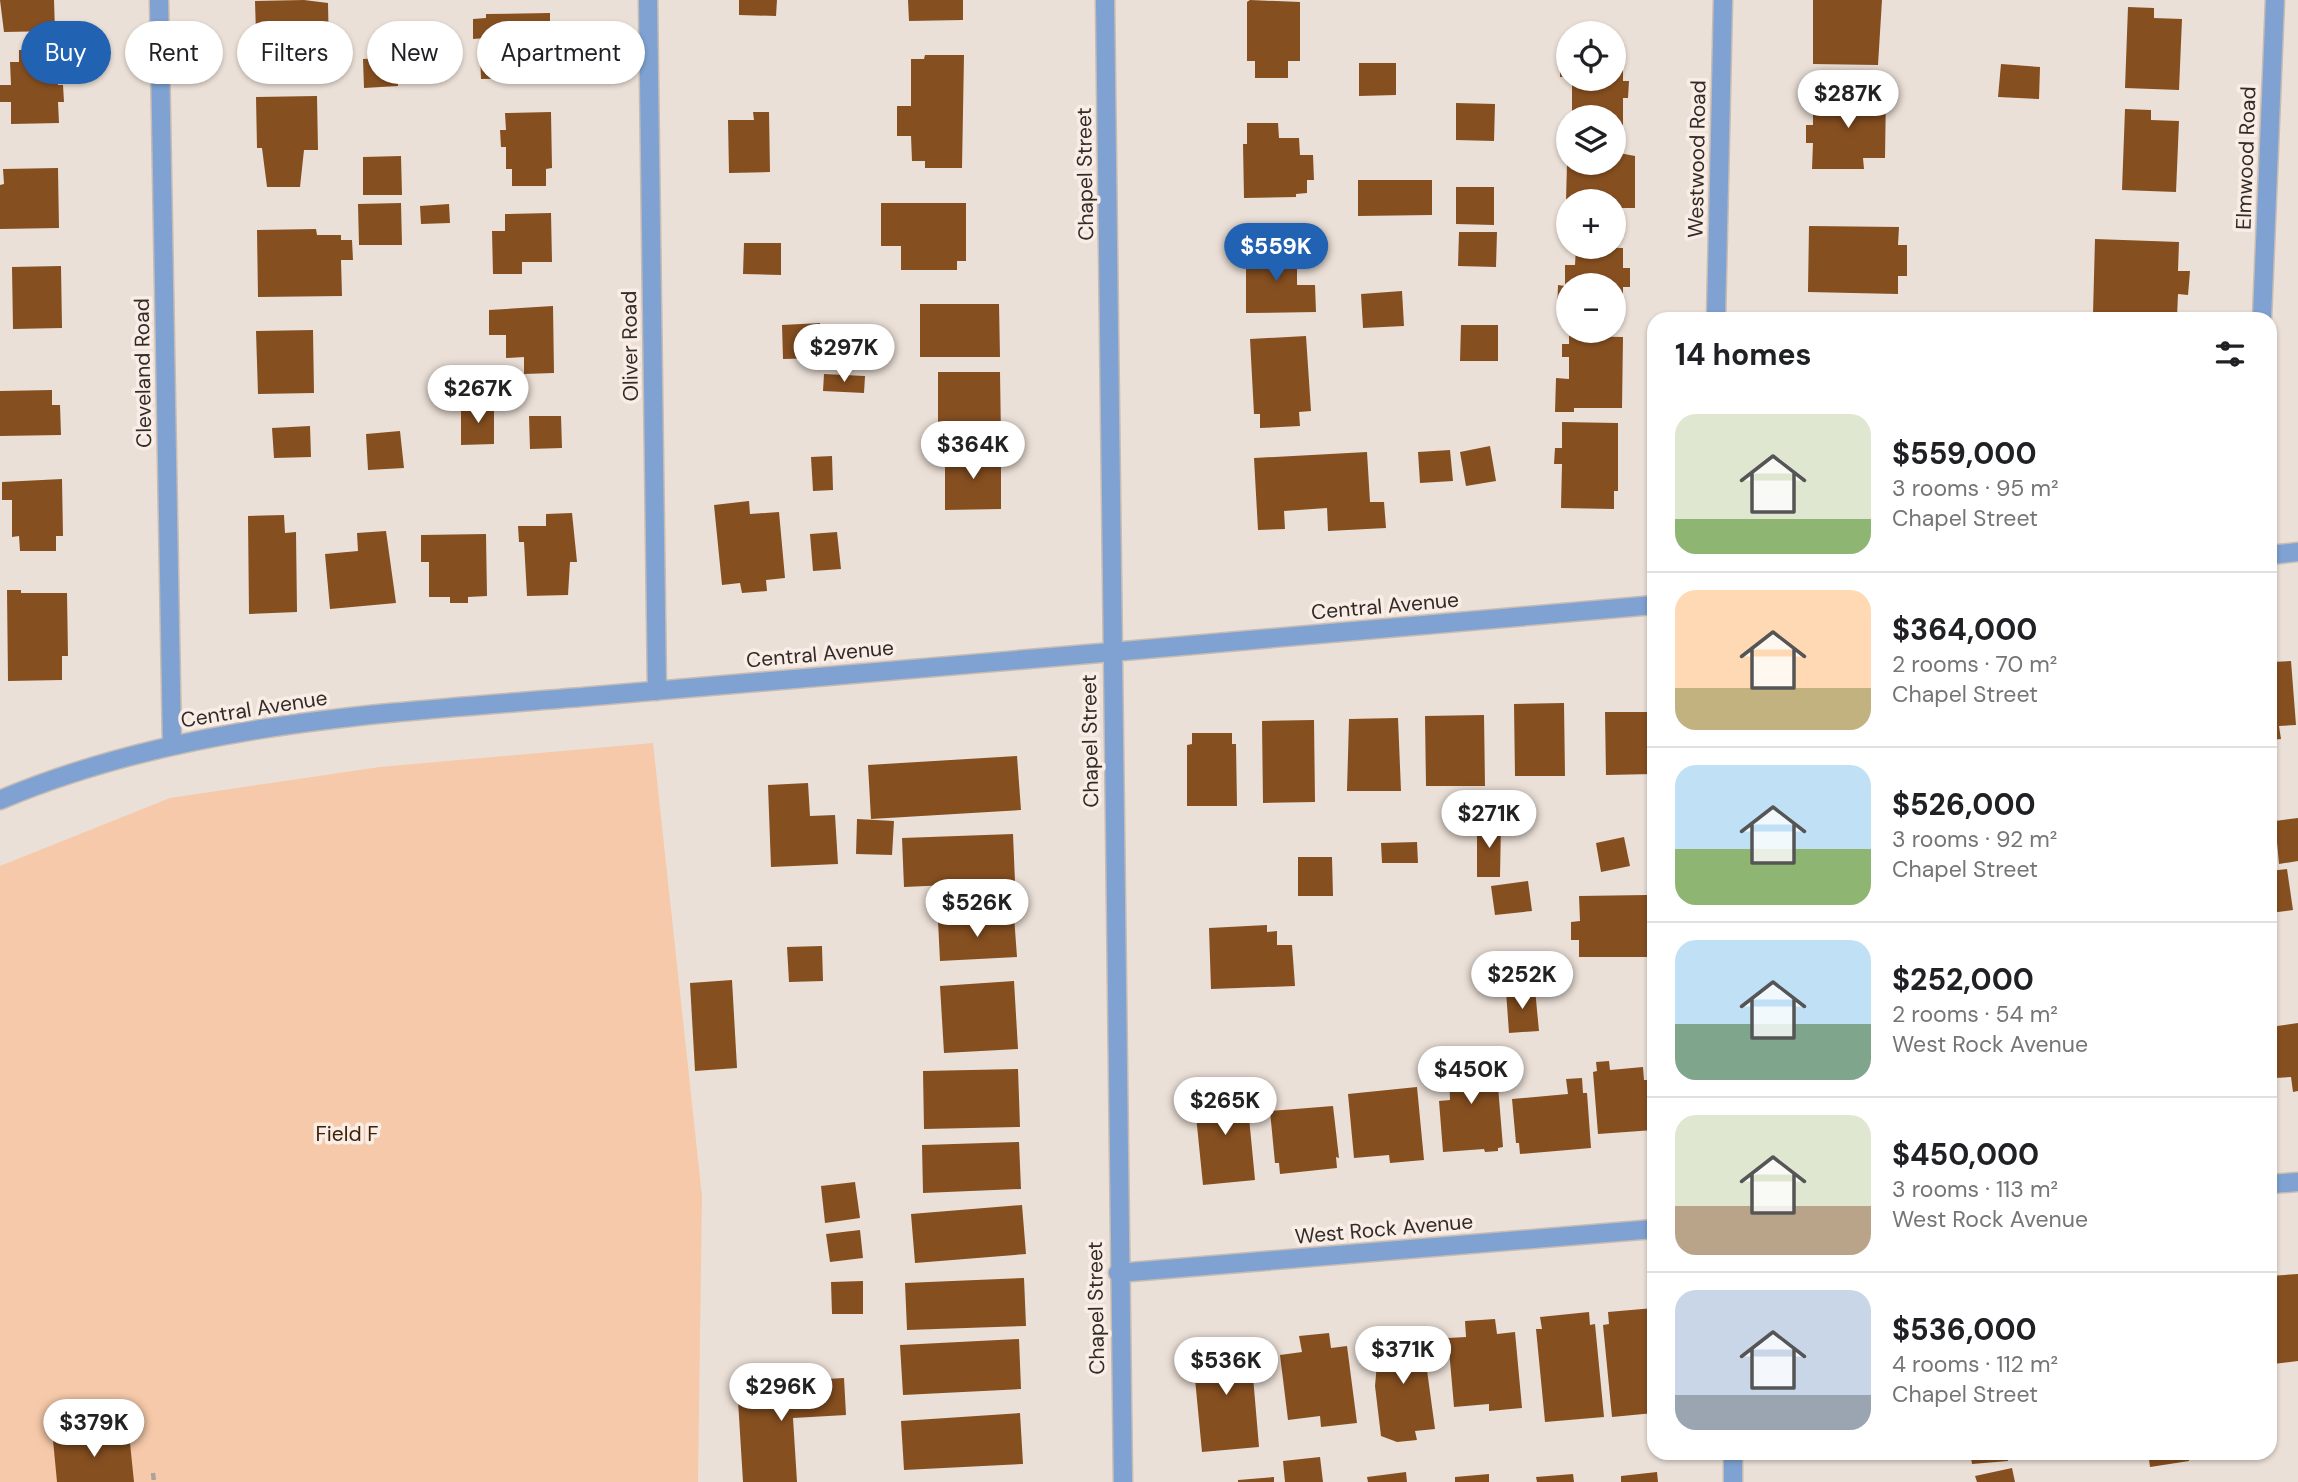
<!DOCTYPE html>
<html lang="en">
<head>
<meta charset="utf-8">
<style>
  :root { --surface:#fff; --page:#f2f2f2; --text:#202124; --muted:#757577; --line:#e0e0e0; --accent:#2162b3 }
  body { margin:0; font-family:"DM Sans",sans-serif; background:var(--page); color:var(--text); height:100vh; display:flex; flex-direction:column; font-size:26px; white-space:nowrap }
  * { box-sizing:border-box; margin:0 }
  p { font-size:23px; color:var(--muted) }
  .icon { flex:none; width:38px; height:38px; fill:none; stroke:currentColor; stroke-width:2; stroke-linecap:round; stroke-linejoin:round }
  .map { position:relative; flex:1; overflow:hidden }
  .panel { position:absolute; left:1647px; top:312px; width:630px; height:1148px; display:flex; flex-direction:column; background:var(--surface); border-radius:21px; box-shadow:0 2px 5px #0004 }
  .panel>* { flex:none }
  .banner { position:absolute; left:21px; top:21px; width:665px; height:63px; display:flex; gap:14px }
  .buttons { position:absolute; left:1556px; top:21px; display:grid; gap:14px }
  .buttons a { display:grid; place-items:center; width:70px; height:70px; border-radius:50%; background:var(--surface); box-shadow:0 2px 5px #0004; font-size:35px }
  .price { position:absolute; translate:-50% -60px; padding:0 16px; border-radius:24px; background:#fff; color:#222; font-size:23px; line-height:46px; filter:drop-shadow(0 2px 4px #0008) }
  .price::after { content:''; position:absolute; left:50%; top:42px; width:21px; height:16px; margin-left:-10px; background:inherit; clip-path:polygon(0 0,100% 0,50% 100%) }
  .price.current { background:var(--accent); color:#fff }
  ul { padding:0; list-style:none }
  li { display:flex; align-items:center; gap:21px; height:175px; padding:0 28px }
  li+li { border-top:2px solid var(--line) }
  li span { display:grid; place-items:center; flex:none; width:196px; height:140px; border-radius:21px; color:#555 }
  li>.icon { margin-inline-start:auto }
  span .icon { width:84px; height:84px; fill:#fffc; stroke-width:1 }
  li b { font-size:30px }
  h2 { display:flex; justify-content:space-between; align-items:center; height:84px; padding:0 28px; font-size:30px }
  .tag { padding:0 24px; border-radius:32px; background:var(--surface); box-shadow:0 2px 5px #0004; font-size:24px; line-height:63px }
  .tag.current { background:var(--accent); color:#fff }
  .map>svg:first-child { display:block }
  .green { fill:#f5c9a9 }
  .building { fill:#864f20 }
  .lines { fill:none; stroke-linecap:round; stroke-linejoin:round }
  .minor-casing { stroke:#c6bcb4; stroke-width:21 }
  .tertiary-casing { stroke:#c6bcb4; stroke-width:21 }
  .path { stroke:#aba29b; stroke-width:4.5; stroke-dasharray:7 3.5; stroke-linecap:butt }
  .minor { stroke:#7fa2d2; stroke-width:18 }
  .tertiary { stroke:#7fa2d2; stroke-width:18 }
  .labels { text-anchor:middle; stroke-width:7; stroke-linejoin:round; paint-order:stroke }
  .street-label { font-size:21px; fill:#312c29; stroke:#f9ede5 }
  .park-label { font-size:21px; fill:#3f2107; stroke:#f9ede5 }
</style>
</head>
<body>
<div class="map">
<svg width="2298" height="1482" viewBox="0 0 2298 1482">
  <rect width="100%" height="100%" fill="#ebe0d7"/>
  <path class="green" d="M 653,743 L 702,1196 L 698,1482 L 0,1482 L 0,866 L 170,798 L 380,767 Z"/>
  <path class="building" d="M 0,0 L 54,0 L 55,31 L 4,32 Z
    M 304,0 L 328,3 L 329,52 L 305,52 L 305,68 L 257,68 L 255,1 Z
    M 739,0 L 777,0 L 776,16 L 739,15 Z
    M 908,0 L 963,0 L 963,20 L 909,21 Z
    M 1250,0 L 1300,2 L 1300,61 L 1288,61 L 1288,78 L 1255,78 L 1255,61 L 1247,61 L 1247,2 Z
    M 1813,0 L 1882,0 L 1878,65 L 1813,64 Z
    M 2128,7 L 2154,8 L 2154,18 L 2182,19 L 2179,90 L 2125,88 Z
    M 550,13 L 550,30 L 556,30 L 556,46 L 550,46 L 551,78 L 481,79 L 480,48 L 502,48 L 502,42 L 486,43 L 486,38 L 473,39 L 473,19 L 486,18 L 486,14 Z
    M 19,50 L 48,50 L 48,62 L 57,61 L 58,85 L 63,85 L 64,102 L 58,102 L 59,123 L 11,124 L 11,102 L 0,102 L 0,85 L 11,85 L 10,62 L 19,62 Z
    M 1614,50 L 1623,50 L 1623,81 L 1629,81 L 1628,98 L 1623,98 L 1623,125 L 1614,125 L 1614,117 L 1572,117 L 1572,79 L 1614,79 Z
    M 1560,54 L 1568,54 L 1568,77 L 1560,77 Z
    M 925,55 L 964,55 L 962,168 L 925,168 L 925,161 L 912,161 L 911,136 L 897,136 L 897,106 L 911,106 L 911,59 L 924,59 Z
    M 396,57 L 398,86 L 364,88 L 363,59 Z
    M 1359,63 L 1396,63 L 1396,95 L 1359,96 Z
    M 2001,64 L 2040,67 L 2039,99 L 1998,97 Z
    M 1858,88 L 1886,89 L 1885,158 L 1863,158 L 1864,169 L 1812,169 L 1813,143 L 1806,143 L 1806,125 L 1813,125 L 1813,99 L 1858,99 Z
    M 317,96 L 318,150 L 304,150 L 300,187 L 267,187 L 262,148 L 257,148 L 256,97 Z
    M 1456,103 L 1495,104 L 1494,141 L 1456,140 Z
    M 2125,109 L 2151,110 L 2151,120 L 2179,121 L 2176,192 L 2122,190 Z
    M 551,112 L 552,168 L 546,169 L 546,186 L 512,186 L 512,169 L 506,169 L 506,147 L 501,147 L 500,130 L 506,130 L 505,113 Z
    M 753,112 L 769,112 L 770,172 L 729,173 L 728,120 L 754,120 Z
    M 1247,123 L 1278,123 L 1279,138 L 1299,138 L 1300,155 L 1313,155 L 1314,180 L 1307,180 L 1307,193 L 1296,194 L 1296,197 L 1244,198 L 1243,144 L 1247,144 Z
    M 1614,152 L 1635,156 L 1635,208 L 1622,208 L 1622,213 L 1614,213 L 1614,201 L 1566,201 L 1567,163 L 1614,163 Z
    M 401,156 L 402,195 L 363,195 L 363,157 Z
    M 58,168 L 59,228 L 0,229 L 0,185 L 4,184 L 3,169 Z
    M 1358,180 L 1432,180 L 1432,215 L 1358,216 Z
    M 1456,187 L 1494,187 L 1494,225 L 1456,224 Z
    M 401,203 L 402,245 L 359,245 L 358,204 Z
    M 881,203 L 966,203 L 966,261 L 957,261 L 957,270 L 901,270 L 901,246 L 881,246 Z
    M 449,204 L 450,223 L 421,224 L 420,206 Z
    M 551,213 L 552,262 L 522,262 L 522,274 L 493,274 L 492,231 L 505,231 L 505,214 Z
    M 1809,226 L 1899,227 L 1898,245 L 1907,245 L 1907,276 L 1898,276 L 1898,294 L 1808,292 Z
    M 316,229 L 317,235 L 341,235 L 341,240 L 352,240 L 353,260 L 341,260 L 342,296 L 258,297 L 257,230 Z
    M 1459,232 L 1497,232 L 1496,267 L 1458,266 Z
    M 2095,239 L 2179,242 L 2178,271 L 2190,271 L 2188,295 L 2178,294 L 2177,318 L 2093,314 Z
    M 744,243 L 781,243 L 781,275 L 743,274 Z
    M 1576,247 L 1623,248 L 1623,268 L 1630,268 L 1630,287 L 1623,287 L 1623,308 L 1614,307 L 1614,285 L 1568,285 L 1568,315 L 1557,315 L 1558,285 L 1565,286 L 1565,265 L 1575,265 Z
    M 1246,249 L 1297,249 L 1297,285 L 1315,285 L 1316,312 L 1246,313 Z
    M 61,266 L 62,328 L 13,329 L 12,267 Z
    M 1402,291 L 1404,326 L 1363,328 L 1361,294 Z
    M 920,304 L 999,304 L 1000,357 L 920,357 Z
    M 553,306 L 554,373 L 524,374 L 524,357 L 506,358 L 506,335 L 489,335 L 489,310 Z
    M 1946,314 L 1981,315 L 1981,318 L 1945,318 Z
    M 820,323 L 821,358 L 783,359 L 782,325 Z
    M 1461,325 L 1498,325 L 1498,361 L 1460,361 Z
    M 313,330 L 314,393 L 258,394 L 256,331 Z
    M 1306,336 L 1311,411 L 1299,412 L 1300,426 L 1260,428 L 1260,414 L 1254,414 L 1250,339 Z
    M 1569,336 L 1623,337 L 1622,408 L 1574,408 L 1574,412 L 1555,412 L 1556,378 L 1569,379 L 1569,357 L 1562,357 L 1562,344 L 1569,344 Z
    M 938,372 L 1000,372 L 1001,438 L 938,438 Z
    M 824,374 L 865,376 L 864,393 L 823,391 Z
    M 52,390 L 52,405 L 60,405 L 61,435 L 0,436 L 0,391 Z
    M 494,405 L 494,444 L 461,445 L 461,406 Z
    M 529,416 L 561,416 L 562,448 L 530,449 Z
    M 1562,422 L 1618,423 L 1618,491 L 1614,491 L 1614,509 L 1561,508 L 1562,464 L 1554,464 L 1555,448 L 1562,448 Z
    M 310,426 L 311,457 L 274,458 L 272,428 Z
    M 400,431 L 404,468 L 368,470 L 366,434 Z
    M 1490,446 L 1496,481 L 1466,486 L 1460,452 Z
    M 1450,450 L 1453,481 L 1420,483 L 1418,452 Z
    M 1001,452 L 1001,509 L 945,510 L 945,453 Z
    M 1367,452 L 1370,502 L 1384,502 L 1386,528 L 1328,531 L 1327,508 L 1284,511 L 1285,529 L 1258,530 L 1254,458 Z
    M 832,456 L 833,490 L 813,491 L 811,457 Z
    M 62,479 L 63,536 L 56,536 L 56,551 L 20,551 L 19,536 L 12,537 L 12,500 L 2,500 L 2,482 Z
    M 749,501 L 750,514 L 779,512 L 785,578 L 766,580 L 767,591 L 742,593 L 740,583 L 722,585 L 714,505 Z
    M 572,513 L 577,562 L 570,562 L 568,595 L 527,596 L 524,542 L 519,542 L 518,526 L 546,526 L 546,514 Z
    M 284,515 L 285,533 L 296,532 L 297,612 L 249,614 L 248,516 Z
    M 386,531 L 396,603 L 330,609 L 325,554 L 358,551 L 357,533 Z
    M 837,532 L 841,569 L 813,571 L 810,534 Z
    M 486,534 L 487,596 L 468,597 L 468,603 L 450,603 L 450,597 L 429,597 L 429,562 L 421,562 L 421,535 Z
    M 7,590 L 21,590 L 21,593 L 67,593 L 68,656 L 62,656 L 62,680 L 8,681 Z
    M 2291,661 L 2296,725 L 2279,726 L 2281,739 L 2270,740 L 2270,662 Z
    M 1564,703 L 1565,776 L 1515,776 L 1514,704 Z
    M 1605,712 L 1652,712 L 1653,774 L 1606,775 Z
    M 1484,715 L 1485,786 L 1426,786 L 1425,716 Z
    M 1398,718 L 1401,791 L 1347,791 L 1349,719 Z
    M 1314,720 L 1315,802 L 1263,803 L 1262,721 Z
    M 1192,733 L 1232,733 L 1232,744 L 1236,744 L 1237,806 L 1187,806 L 1187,745 L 1192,744 Z
    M 1017,756 L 1021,810 L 871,819 L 868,765 Z
    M 808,783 L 810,816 L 835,815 L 838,864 L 771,867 L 768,785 Z
    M 2298,818 L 2298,861 L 2279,864 L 2275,821 Z
    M 857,819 L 894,821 L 892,855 L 856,854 Z
    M 1477,823 L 1501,823 L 1500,877 L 1477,877 Z
    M 1013,834 L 1015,882 L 904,887 L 902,838 Z
    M 1624,837 L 1630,866 L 1601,872 L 1596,843 Z
    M 1417,842 L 1418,863 L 1382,863 L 1381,843 Z
    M 1298,857 L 1332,857 L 1333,896 L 1298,896 Z
    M 2287,869 L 2293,910 L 2270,913 L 2270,871 Z
    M 1528,881 L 1532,911 L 1495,915 L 1491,886 Z
    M 1647,895 L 1648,957 L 1579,957 L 1579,940 L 1571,940 L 1571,922 L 1580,921 L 1579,896 Z
    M 1014,916 L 1017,957 L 940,961 L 938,921 Z
    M 1267,925 L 1267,932 L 1277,931 L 1277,945 L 1292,945 L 1295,986 L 1211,989 L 1209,928 Z
    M 822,946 L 823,981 L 789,982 L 787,947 Z
    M 732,980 L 737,1068 L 695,1071 L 690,983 Z
    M 1014,981 L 1018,1049 L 944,1053 L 940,986 Z
    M 1535,989 L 1539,1031 L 1509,1033 L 1506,991 Z
    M 2298,1023 L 2298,1091 L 2293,1092 L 2291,1077 L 2275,1078 L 2270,1027 Z
    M 1474,1049 L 1475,1064 L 1496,1062 L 1503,1147 L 1498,1148 L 1498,1151 L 1485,1152 L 1484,1149 L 1443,1152 L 1439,1101 L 1450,1100 L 1448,1052 Z
    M 1609,1061 L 1610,1070 L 1643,1067 L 1644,1080 L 1649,1080 L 1651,1104 L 1654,1104 L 1654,1130 L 1598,1134 L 1593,1072 L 1597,1071 L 1596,1062 Z
    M 1018,1069 L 1020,1127 L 924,1129 L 923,1071 Z
    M 1582,1078 L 1583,1093 L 1587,1093 L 1591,1148 L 1520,1154 L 1519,1143 L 1516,1143 L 1512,1099 L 1568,1094 L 1566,1079 Z
    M 1246,1086 L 1255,1180 L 1203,1185 L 1195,1106 L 1208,1105 L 1207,1090 Z
    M 1417,1087 L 1424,1160 L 1390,1163 L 1389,1155 L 1354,1158 L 1348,1094 Z
    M 1333,1106 L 1339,1158 L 1336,1157 L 1337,1168 L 1280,1174 L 1279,1163 L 1275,1163 L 1270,1111 Z
    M 1019,1142 L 1021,1189 L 923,1193 L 922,1145 Z
    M 855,1182 L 860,1218 L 825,1223 L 821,1186 Z
    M 1022,1205 L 1026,1254 L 915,1263 L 911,1214 Z
    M 860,1230 L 863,1258 L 830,1262 L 826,1234 Z
    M 2298,1274 L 2298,1361 L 2273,1364 L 2270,1276 Z
    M 1024,1278 L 1026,1326 L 907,1330 L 905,1283 Z
    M 863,1281 L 863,1314 L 832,1314 L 831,1282 Z
    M 1654,1308 L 1654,1413 L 1612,1417 L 1603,1325 L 1609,1324 L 1608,1312 Z
    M 1589,1312 L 1590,1325 L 1595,1324 L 1604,1417 L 1545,1422 L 1536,1329 L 1542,1329 L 1540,1317 Z
    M 1495,1319 L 1497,1334 L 1515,1332 L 1522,1408 L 1489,1411 L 1489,1404 L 1454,1407 L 1448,1338 L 1466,1337 L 1465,1321 Z
    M 1421,1326 L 1435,1429 L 1415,1431 L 1417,1440 L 1397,1442 L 1381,1436 L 1375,1386 L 1379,1341 L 1390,1340 L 1389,1330 Z
    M 1329,1333 L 1331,1348 L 1347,1346 L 1357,1423 L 1321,1427 L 1320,1416 L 1288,1420 L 1280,1355 L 1302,1352 L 1299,1336 Z
    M 1019,1339 L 1021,1389 L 903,1395 L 900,1345 Z
    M 1245,1341 L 1246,1353 L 1251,1353 L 1259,1447 L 1202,1452 L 1193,1358 L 1197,1358 L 1196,1346 Z
    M 844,1378 L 846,1415 L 793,1418 L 797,1482 L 743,1482 L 737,1384 Z
    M 1020,1413 L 1023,1464 L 904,1470 L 901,1421 Z
    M 129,1433 L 134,1482 L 57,1482 L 53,1440 Z
    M 1970,1452 L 2007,1452 L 2008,1461 L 1972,1464 Z
    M 2148,1452 L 2188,1452 L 2189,1461 L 2150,1467 Z
    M 1320,1457 L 1323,1482 L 1285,1482 L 1283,1461 Z
    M 2012,1468 L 2015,1482 L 1977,1482 L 1975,1476 Z
    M 1406,1472 L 1407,1482 L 1368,1482 L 1367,1477 Z
    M 1657,1472 L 1658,1482 L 1621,1482 L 1621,1476 Z
    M 1489,1474 L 1489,1482 L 1455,1482 L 1455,1477 Z
    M 1573,1474 L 1574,1482 L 1537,1482 L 1536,1477 Z
    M 1274,1477 L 1274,1482 L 1238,1482 L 1238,1480 Z"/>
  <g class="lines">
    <defs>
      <path id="minor" d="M 159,0 L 172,745
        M 648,0 L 657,691
        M 1716,318 L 1723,0
        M 2262,318 L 2275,0
        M 0,800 C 184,722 386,713 582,697 C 759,682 936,667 1112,652
        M 2270,1184 L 2298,1182
        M 1118,1273 L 1654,1229
        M 1733,1452 L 1733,1482"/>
      <path id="tertiary" d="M 1105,0 L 1123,1482
        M 2270,555 L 2298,552
        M 1112,652 L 1654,605"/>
    </defs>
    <use href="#minor" class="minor-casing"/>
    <use href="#tertiary" class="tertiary-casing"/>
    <path class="path" d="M 153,1473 L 154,1482"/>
    <use href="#minor" class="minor"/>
    <use href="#tertiary" class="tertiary"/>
  </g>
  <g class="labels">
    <g class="street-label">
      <text transform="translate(2246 158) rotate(-88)" y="7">Elmwood Road</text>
      <text transform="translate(1697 159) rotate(-89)" y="7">Westwood Road</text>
      <text transform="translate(1085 174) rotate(-91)" y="7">Chapel Street</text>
      <text transform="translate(630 346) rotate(-91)" y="7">Oliver Road</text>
      <text transform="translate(143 373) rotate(-91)" y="7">Cleveland Road</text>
      <text transform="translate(1385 606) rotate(-5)" y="7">Central Avenue</text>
      <text transform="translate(820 654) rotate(-5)" y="7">Central Avenue</text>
      <text transform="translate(254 709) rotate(-9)" y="7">Central Avenue</text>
      <text transform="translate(1090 741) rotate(-91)" y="7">Chapel Street</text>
      <text transform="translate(1384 1229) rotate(-5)" y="7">West Rock Avenue</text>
      <text transform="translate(1096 1308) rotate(-91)" y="7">Chapel Street</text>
    </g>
    <g class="park-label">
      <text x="347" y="1141">Field F</text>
    </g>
  </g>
</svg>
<div class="buttons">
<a><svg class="icon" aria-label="locate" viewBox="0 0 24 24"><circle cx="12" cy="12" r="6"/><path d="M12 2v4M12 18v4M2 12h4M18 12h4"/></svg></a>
<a><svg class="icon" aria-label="layers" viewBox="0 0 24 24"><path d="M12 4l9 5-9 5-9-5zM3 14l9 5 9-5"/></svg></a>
<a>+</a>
<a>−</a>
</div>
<b class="price" style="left:1848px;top:130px">$287K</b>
<b class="price current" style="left:1276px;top:283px">$559K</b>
<b class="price" style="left:844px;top:384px">$297K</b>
<b class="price" style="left:478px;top:425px">$267K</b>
<b class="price" style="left:973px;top:481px">$364K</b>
<b class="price" style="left:1489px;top:850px">$271K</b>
<b class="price" style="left:977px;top:939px">$526K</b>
<b class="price" style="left:1522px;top:1011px">$252K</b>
<b class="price" style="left:1471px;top:1106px">$450K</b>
<b class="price" style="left:1225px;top:1137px">$265K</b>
<b class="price" style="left:1403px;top:1386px">$371K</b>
<b class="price" style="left:1226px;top:1397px">$536K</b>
<b class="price" style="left:781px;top:1423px">$296K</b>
<b class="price" style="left:94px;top:1459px">$379K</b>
<div class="banner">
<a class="tag current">Buy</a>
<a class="tag">Rent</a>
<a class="tag">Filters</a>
<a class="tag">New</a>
<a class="tag">Apartment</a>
</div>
<section class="panel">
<h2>14 homes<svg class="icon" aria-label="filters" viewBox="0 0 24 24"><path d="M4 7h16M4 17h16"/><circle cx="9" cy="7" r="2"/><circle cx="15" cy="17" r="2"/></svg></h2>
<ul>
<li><span style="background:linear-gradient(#dfe7d0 75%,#8fb573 0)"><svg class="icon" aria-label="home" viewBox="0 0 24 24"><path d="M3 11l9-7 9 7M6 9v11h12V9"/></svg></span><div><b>$559,000</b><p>3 rooms · 95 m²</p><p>Chapel Street</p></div></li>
<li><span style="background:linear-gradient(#ffd9b3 70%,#c2b280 0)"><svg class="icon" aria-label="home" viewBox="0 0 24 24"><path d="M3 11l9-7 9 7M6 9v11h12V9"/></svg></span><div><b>$364,000</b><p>2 rooms · 70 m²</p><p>Chapel Street</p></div></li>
<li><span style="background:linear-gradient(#bfe0f5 60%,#8fb573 0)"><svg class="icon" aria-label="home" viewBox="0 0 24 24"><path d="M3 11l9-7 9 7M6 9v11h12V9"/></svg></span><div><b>$526,000</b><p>3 rooms · 92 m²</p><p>Chapel Street</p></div></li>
<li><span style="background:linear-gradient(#bfe0f5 60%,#7fa58c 0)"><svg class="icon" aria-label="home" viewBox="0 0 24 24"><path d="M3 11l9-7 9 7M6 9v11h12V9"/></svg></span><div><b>$252,000</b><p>2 rooms · 54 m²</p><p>West Rock Avenue</p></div></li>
<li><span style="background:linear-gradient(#dfe7d0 65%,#b9a48a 0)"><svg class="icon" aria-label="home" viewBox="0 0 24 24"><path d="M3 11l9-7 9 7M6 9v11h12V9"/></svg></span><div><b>$450,000</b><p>3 rooms · 113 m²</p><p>West Rock Avenue</p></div></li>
<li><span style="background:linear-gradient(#c9d6e8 75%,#9aa5b1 0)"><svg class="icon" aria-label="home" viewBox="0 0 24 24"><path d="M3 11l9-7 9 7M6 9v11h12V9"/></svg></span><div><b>$536,000</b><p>4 rooms · 112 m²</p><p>Chapel Street</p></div></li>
</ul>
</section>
</div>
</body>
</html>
